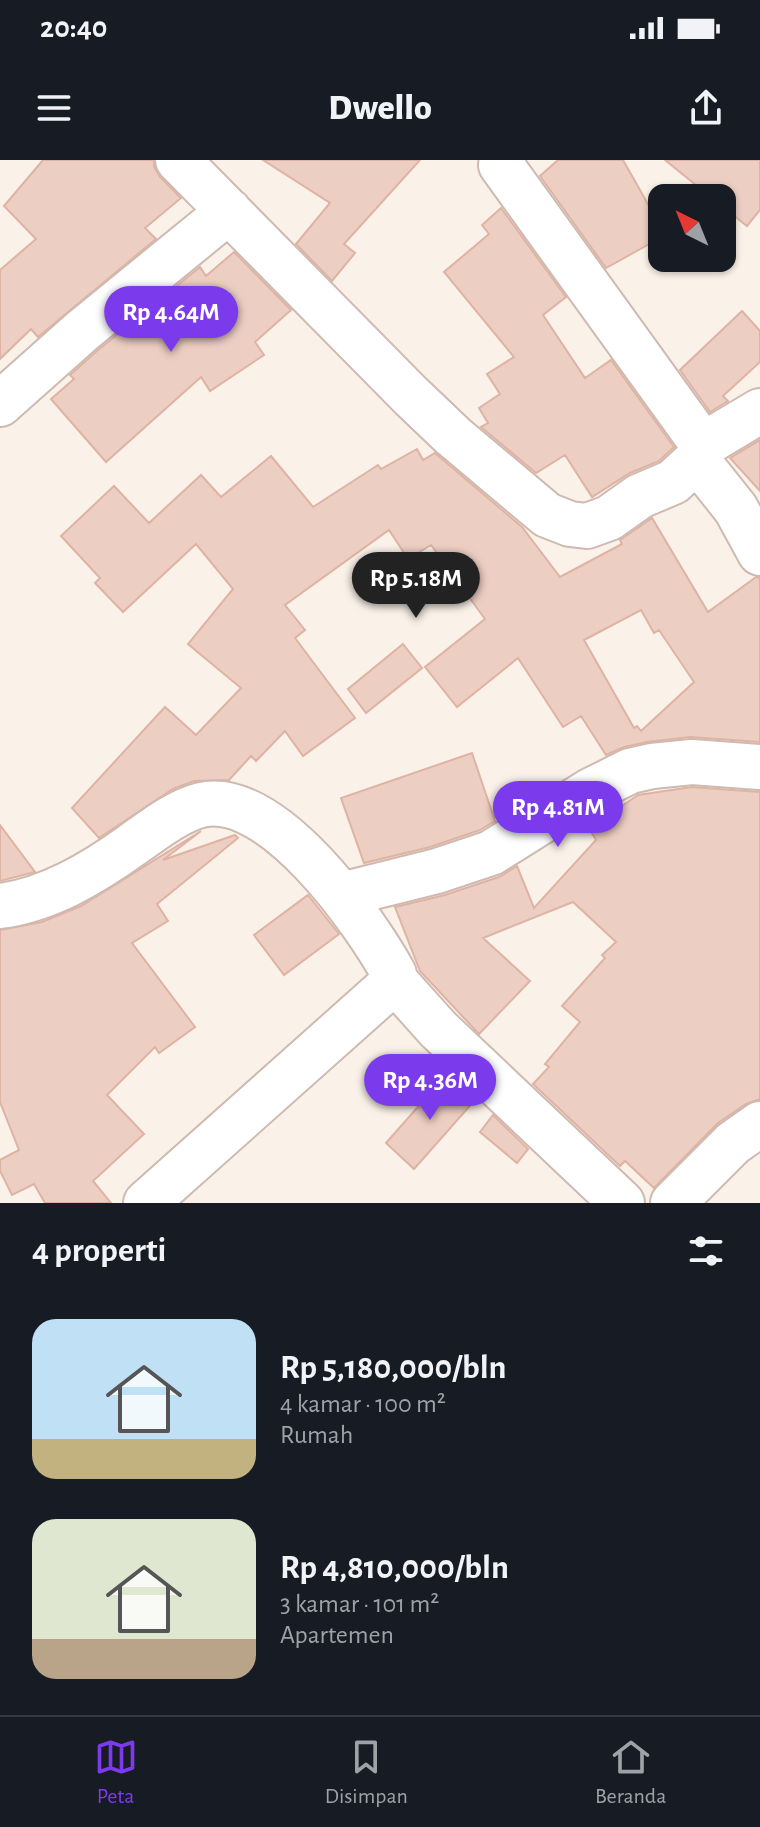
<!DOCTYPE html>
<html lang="id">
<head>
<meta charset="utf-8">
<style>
  :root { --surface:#171b24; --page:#242831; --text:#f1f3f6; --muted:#9ea1a6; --line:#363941; --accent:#7c3aed }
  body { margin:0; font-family:"Alegreya Sans",sans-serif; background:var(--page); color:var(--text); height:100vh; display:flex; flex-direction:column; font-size:30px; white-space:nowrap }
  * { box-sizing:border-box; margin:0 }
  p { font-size:26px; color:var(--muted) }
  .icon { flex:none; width:44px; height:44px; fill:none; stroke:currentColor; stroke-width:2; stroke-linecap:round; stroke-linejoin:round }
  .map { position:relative; height:1043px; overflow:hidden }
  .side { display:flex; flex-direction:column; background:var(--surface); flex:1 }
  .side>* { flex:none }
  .needle { width:52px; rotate:317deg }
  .buttons { position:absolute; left:648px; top:24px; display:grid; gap:16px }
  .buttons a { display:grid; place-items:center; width:88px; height:88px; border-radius:16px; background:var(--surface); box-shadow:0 2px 6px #0004; font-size:40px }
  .price { position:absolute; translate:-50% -68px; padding:0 18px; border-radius:28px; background:var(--accent); color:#fff; font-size:26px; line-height:52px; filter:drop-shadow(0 2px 4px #0008) }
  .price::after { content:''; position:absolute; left:50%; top:48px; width:24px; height:18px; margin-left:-12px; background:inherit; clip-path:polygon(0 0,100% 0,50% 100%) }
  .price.active { background:#222; color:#fff }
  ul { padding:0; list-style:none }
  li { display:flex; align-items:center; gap:24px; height:200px; padding:0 32px }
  li span { display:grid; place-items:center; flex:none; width:224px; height:160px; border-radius:24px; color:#555 }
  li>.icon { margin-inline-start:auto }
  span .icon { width:96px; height:96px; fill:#fffc; stroke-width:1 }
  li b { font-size:34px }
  h2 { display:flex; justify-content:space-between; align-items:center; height:96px; padding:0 32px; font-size:34px }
  .status { display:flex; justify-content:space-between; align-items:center; height:56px; padding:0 40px; background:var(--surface); direction:ltr }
  .status svg { height:22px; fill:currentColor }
  header { display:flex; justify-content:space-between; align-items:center; height:104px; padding:0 32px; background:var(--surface); font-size:36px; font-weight:800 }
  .tabs { display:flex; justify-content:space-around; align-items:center; height:112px; border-top:2px solid var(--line); background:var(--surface); font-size:22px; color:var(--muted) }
  .tabs a { display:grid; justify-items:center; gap:4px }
  .tabs .active { color:var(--accent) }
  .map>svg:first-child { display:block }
  .building { fill:#edcec2; stroke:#dfb3a3; stroke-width:2; fill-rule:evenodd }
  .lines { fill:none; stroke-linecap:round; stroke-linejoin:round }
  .minor-casing { stroke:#cebab1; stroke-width:48 }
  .minor { stroke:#fff; stroke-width:44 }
</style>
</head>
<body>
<div class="status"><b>20:40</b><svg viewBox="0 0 49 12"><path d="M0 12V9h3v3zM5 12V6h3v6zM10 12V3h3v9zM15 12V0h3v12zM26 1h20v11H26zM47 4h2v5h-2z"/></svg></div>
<header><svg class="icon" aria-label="menu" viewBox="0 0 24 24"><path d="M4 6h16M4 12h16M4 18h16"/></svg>Dwello<svg class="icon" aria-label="share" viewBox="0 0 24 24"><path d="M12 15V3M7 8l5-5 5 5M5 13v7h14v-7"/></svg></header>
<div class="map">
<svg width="760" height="1043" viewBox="0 0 760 1043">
  <rect width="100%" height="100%" fill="#faf1e8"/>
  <path class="building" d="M 43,0 L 154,0 L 154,7 L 160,17 L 181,38 L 145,68 L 156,79 L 38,177 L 31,169 L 0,199 L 0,110 L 36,79 L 4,46 Z
    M 263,0 L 420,0 L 344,84 L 355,93 L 332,121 L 296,84 L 330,43 Z
    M 558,0 L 623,0 L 662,69 L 662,77 L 606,108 L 540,16 Z
    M 665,0 L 760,0 L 760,50 L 747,66 L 722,46 L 722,38 L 712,38 Z
    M 501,48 L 566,137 L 543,155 L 585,218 L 611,200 L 674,287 L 659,301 L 630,313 L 592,337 L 565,295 L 536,313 L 481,267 L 488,263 L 479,248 L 500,234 L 487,214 L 514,197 L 444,112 L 489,74 L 482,65 Z
    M 234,92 L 291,150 L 255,182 L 264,195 L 210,231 L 201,217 L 106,302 L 51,239 L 74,219 L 70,215 L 98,190 L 200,107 L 206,116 Z
    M 742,151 L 760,171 L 760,202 L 723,236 L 728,241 L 710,252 L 680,210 Z
    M 760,280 L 760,331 L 730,298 Z
    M 417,289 L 423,300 L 435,293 L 522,367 L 560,417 L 622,384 L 620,380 L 652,358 L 708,452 L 756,417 L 760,418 L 760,582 L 690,577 L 647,582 L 624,587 L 606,595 L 581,556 L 563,567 L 518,498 L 457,547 L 425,507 L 485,459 L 431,385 L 408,399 L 389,370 L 285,445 L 305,470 L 295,478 L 355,558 L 303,596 L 285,571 L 256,601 L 251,596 L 229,620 L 194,621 L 173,629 L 99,678 L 72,648 L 165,547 L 196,575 L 241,528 L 188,484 L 233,429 L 196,384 L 123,452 L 95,423 L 100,418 L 61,376 L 114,326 L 149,363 L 201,315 L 221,337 L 271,296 L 313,347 L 378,305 L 381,309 ZM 641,450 L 654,473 L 659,470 L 694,522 L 641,571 L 637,566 L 634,568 L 584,480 Z
    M 403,484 L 422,508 L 366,553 L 348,529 Z
    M 472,593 L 495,661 L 480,670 L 430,687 L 364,703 L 341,638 Z
    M 692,627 L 760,632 L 760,939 L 746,944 L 718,963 L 654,1028 L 625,1001 L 620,1006 L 533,924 L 549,907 L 545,904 L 580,862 L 562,846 L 605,798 L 602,795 L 616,782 L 573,742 L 483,778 L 530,821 L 479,874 L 420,811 L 395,747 L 445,735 L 499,717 L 517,706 L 534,748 L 596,680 L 592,673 L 612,660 L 609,655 L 638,635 Z
    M 0,665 L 35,712 L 0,721 Z
    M 201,671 L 163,700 L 235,675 L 238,678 L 157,744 L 168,761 L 132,783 L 195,867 L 159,893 L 155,887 L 107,935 L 144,974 L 93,1021 L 111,1043 L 45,1043 L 34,1024 L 12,1035 L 0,1011 L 0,1000 L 19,990 L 0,942 L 0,770 L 42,762 L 81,746 Z
    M 308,735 L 339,774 L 284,815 L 254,775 Z
    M 447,914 L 475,940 L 414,1009 L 386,983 Z
    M 493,955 L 528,989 L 517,1003 L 480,972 Z"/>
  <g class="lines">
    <defs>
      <path id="minor" d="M 178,0 L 411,236 L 453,276 L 547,355 L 570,364 L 587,366 L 609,358 L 640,336 L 673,322 L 697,300 L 736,349 L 760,393
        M 501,5 L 703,285
        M 0,244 L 82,171 L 229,51
        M 697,300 L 703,285 L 760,251
        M 341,735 L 437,711 L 491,693 L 590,631 L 630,611 L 652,606 L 692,602 L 760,607
        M 0,746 C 48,740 93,713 132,685 C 152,671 177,651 201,645 C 272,628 365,761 394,814 L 395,821 L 438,869 L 622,1043
        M 146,1043 L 395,821
        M 673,1043 L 733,983 L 760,964"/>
    </defs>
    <use href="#minor" class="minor-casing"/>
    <use href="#minor" class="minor"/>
  </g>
</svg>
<div class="buttons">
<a><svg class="needle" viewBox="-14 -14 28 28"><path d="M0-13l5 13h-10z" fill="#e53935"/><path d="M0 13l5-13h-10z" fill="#9ea1a6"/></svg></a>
</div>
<b class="price" style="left:171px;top:194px">Rp 4.64M</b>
<b class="price active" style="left:416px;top:460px">Rp 5.18M</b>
<b class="price" style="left:558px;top:689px">Rp 4.81M</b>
<b class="price" style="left:430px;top:962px">Rp 4.36M</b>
</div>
<section class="side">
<h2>4 properti<svg class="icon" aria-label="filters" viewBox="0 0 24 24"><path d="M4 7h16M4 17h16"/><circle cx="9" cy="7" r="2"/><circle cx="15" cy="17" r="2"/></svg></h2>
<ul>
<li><span style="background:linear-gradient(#bfe0f5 75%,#c2b280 0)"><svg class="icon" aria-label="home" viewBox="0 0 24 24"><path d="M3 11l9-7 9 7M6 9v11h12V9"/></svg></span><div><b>Rp 5,180,000/bln</b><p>4 kamar · 100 m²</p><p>Rumah</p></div></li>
<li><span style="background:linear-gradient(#dfe7d0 75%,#b9a48a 0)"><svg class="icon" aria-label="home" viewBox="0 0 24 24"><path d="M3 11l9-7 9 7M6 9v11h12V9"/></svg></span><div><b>Rp 4,810,000/bln</b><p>3 kamar · 101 m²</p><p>Apartemen</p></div></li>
</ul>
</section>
<nav class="tabs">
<a class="active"><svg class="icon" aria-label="map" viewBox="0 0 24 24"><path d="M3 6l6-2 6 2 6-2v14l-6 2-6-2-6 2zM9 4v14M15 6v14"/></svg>Peta</a>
<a><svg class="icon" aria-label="saved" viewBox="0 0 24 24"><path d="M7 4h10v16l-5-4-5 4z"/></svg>Disimpan</a>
<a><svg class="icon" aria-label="home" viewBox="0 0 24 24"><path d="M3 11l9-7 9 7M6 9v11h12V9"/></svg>Beranda</a>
</nav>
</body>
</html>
